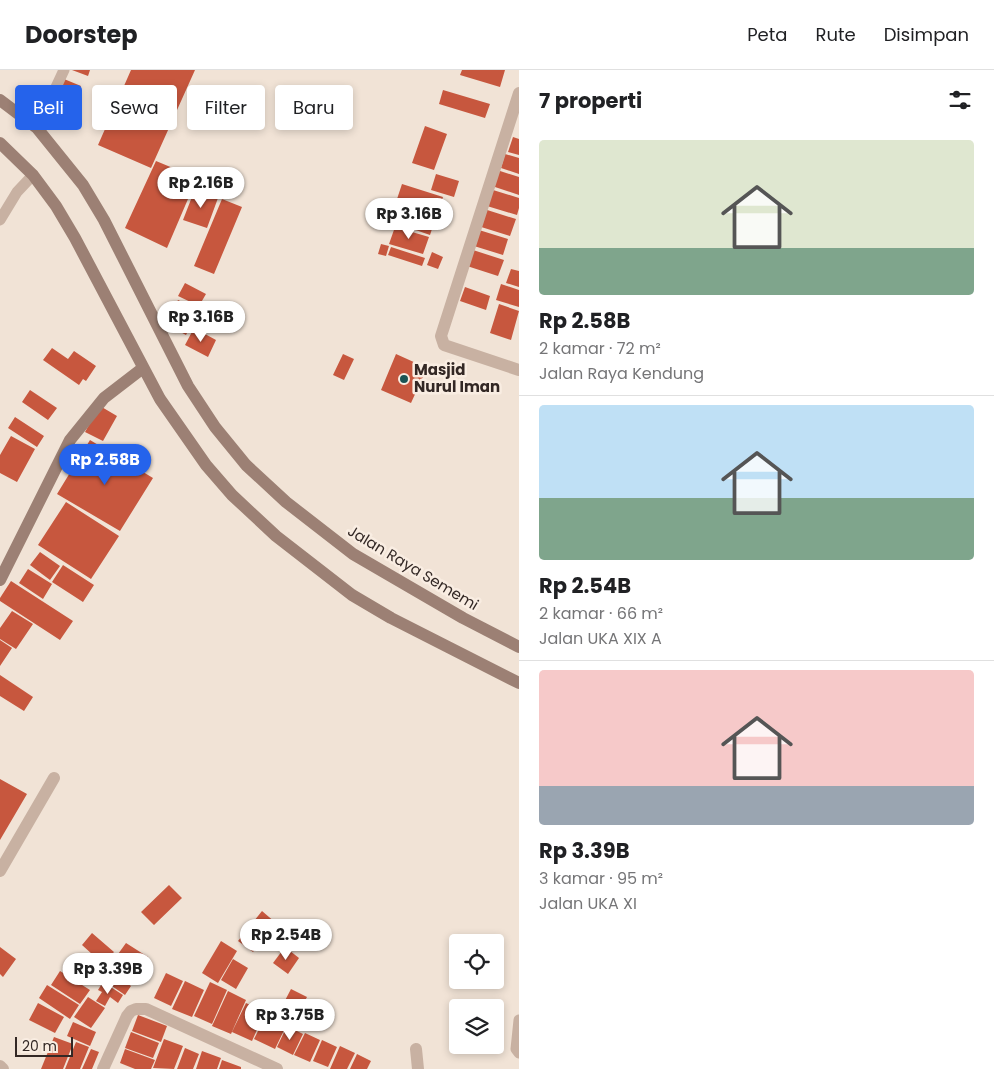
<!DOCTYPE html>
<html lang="id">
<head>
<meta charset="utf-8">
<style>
  :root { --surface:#fff; --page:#f6f6f6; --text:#202124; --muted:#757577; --line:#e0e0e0; --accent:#2563eb }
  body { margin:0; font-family:Poppins,sans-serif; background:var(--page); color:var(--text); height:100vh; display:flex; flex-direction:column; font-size:19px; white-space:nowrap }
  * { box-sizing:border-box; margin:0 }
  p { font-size:16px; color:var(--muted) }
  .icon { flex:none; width:28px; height:28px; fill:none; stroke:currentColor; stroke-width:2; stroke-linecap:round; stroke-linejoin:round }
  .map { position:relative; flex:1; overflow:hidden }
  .panel { display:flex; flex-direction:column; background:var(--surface); width:475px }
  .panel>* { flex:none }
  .banner { position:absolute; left:15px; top:15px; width:429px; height:45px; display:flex; gap:10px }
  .tools { position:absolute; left:449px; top:864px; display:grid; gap:10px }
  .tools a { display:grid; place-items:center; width:55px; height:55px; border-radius:5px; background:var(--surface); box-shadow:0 2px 8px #0003; font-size:25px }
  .scale { position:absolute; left:15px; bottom:12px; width:58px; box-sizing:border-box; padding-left:5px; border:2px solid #332825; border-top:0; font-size:14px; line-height:18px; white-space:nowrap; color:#332825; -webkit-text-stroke:4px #f9ede2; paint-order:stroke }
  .price { position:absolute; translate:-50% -42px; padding:0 11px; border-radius:18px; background:#fff; color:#222; font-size:16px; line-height:32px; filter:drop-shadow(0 1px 2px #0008) }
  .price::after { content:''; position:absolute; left:50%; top:30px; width:15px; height:11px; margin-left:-8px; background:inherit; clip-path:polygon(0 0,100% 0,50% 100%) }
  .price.on { background:var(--accent); color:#fff }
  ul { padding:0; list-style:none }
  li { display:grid; align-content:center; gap:10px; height:265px; padding:0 20px }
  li+li { border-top:1px solid var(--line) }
  li span { display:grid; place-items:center; height:155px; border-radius:5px; color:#555 }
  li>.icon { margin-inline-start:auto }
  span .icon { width:90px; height:90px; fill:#fffc; stroke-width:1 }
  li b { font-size:21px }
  h2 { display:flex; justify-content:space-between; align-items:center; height:60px; padding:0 20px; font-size:21px }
  .pill { padding:0 18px; border-radius:5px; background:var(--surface); box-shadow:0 2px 8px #0003; font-size:18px; line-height:45px }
  .pill.on { background:var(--accent); color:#fff }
  header { display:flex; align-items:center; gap:30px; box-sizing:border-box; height:70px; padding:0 25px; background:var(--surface); border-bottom:1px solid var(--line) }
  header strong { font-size:24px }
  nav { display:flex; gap:28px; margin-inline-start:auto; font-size:18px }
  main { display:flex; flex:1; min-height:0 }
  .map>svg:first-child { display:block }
  .building { fill:#c7573e }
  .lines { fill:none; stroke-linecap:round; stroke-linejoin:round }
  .service { stroke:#c8b1a2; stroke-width:11 }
  .minor { stroke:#c8b1a2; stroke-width:12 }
  .secondary { stroke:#9c8074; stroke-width:12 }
  .poi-dot { fill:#1a5454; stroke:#f9ede2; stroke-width:2 }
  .labels { text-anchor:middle; stroke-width:5; stroke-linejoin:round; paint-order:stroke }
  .poi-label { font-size:15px; font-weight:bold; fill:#332825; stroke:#f9ede2; text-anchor:start }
  .street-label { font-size:15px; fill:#332825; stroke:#f9ede2 }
</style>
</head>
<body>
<header>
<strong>Doorstep</strong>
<nav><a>Peta</a><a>Rute</a><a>Disimpan</a></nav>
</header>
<main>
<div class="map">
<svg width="519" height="999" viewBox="0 0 519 999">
  <rect width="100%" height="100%" fill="#f1e3d6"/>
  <path class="building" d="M 72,0 L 90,0 L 88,6 Z
    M 131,0 L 195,0 L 151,98 L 98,75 Z
    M 462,0 L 505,0 L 500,17 L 460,5 Z
    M 64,9 L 81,16 L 66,52 L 49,45 Z
    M 443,20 L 490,34 L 485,48 L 439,34 Z
    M 425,56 L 447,64 L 434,100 L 412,93 Z
    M 513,67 L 519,69 L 519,85 L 508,82 Z
    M 505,84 L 519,88 L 519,104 L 501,98 Z
    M 156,91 L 197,108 L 167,178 L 125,158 Z
    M 497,100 L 519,107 L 519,125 L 492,116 Z
    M 436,104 L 459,111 L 454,127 L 431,120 Z
    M 402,114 L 443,127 L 437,145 L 396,132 Z
    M 195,119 L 218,128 L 207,158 L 183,150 Z
    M 493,120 L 519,128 L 519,138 L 517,145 L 487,136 Z
    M 222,129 L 242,137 L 214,204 L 194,196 Z
    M 393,132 L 408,137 L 405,145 L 390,140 Z
    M 410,138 L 436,147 L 430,165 L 404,156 Z
    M 484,139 L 516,149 L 510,166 L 478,156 Z
    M 389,143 L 405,147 L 402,156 L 386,151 Z
    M 395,157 L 429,167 L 423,184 L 389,174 Z
    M 479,160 L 508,169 L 503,185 L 474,176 Z
    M 381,174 L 389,176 L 386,186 L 378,184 Z
    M 391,177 L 425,188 L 422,196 L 388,185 Z
    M 473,180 L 504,190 L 498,206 L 467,196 Z
    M 432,182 L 443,187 L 438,199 L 427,195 Z
    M 511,199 L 519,201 L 519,217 L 506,213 Z
    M 185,213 L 206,224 L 199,236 L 178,226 Z
    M 501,214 L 519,220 L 519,237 L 496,230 Z
    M 465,217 L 490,226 L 486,240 L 460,231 Z
    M 178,230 L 199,240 L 186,265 L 165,254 Z
    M 499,234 L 519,241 L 511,270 L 490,263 Z
    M 194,258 L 216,270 L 208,287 L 185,275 Z
    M 52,278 L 68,289 L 74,281 L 96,296 L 86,311 L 83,309 L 79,315 L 43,290 Z
    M 343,284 L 354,289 L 344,310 L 333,305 Z
    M 396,284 L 427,298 L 411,333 L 381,320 Z
    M 30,320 L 57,338 L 48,350 L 22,332 Z
    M 100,336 L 117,346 L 103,371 L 85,362 Z
    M 15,347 L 44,366 L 37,377 L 8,358 Z
    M 11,366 L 35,379 L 17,412 L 0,403 L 0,385 Z
    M 90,370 L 153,408 L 120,461 L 57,424 Z
    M 66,432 L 119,466 L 91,509 L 38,475 Z
    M 40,482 L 60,496 L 50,510 L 30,495 Z
    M 63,495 L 94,515 L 83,532 L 52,512 Z
    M 28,499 L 52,514 L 43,529 L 19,513 Z
    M 11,511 L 73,551 L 60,570 L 0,531 L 0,528 Z
    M 12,541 L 33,554 L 16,579 L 0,569 L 0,558 Z
    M 0,570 L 12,578 L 0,596 Z
    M 0,605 L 33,627 L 24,641 L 0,626 Z
    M 0,709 L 27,724 L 0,770 Z
    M 169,815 L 182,828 L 154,855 L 141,842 Z
    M 262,841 L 276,853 L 253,882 L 238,871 Z
    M 92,863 L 114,882 L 103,894 L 82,875 Z
    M 221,871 L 237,881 L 218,913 L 202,903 Z
    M 126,873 L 148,887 L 130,913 L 108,898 Z
    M 0,877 L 16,889 L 3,907 L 0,904 Z
    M 285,877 L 299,888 L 288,904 L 273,893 Z
    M 90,884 L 105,897 L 97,906 L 82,893 Z
    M 233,889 L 248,898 L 236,919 L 221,910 Z
    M 110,900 L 131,916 L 125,925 L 103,910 Z
    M 60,901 L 90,920 L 80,934 L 51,915 Z
    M 166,903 L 183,911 L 171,936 L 154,928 Z
    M 185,911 L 204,920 L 192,947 L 172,939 Z
    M 103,912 L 123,925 L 118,933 L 110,927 L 105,936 L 96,931 L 102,922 L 98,920 Z
    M 210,912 L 227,920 L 212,954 L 194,946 Z
    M 47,915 L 79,935 L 70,949 L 39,928 Z
    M 291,919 L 307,927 L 295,950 L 279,942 Z
    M 228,921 L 246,930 L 231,964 L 212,956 Z
    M 88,927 L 105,938 L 91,958 L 74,947 Z
    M 38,933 L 64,947 L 55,963 L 29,950 Z
    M 246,933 L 265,942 L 252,971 L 232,962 Z
    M 138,945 L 167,956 L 161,972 L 132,961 Z
    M 266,945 L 287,954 L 275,979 L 254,969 Z
    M 73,952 L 96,962 L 90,976 L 67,966 Z
    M 287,956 L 303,964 L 293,985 L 277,977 Z
    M 131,962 L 159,973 L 153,988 L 125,978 Z
    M 305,963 L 320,970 L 310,992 L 294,985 Z
    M 54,967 L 73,974 L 63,999 L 41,999 Z
    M 164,969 L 183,976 L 174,999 L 153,998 Z
    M 322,970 L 337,977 L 328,997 L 313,991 Z
    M 76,972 L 89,977 L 80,999 L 65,999 Z
    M 340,976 L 355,983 L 347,999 L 330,999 Z
    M 185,978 L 199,984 L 193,999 L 177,999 Z
    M 91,979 L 99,982 L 92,999 L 82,999 Z
    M 125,979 L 155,990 L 151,999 L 135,999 L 120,993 Z
    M 202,981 L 221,988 L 217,999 L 196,999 Z
    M 357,984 L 371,991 L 367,999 L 350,999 Z
    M 222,990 L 241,997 L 241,999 L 219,999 Z"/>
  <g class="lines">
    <path class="service" d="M 37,58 L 64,0
      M 0,150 L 17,122 L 33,105
      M 519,950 L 516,979 L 519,983"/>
    <path class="minor" d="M 519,23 L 441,266 L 444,275 L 519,300
      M 0,801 L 54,708
      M 416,979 L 418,999
      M 0,996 L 3,999
      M 103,999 L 127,946 L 131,941 L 136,939 L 146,939 L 277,999"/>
    <path class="secondary" d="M 0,30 L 37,58 L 83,115 L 104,150 L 188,316 L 215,357 L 246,395 L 286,432 L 353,484 L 463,548 L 519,577
      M 0,73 L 33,105 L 56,136 L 75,168 L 160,329 L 206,395 L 232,425 L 276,466 L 352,525 L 391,548 L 519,613
      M 0,510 L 70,370 L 104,328 L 143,298"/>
  </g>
  <circle class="poi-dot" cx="404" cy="309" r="5"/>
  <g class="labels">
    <g class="poi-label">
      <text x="414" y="305">Masjid<tspan x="414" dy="17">Nurul Iman</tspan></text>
    </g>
    <g class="street-label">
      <text transform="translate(413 498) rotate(31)" y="5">Jalan Raya Sememi</text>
    </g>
  </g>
</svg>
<div class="tools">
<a><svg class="icon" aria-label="locate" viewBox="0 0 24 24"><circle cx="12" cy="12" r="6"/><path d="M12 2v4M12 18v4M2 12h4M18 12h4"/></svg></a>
<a><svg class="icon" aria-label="layers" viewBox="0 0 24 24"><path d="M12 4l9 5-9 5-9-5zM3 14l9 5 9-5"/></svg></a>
</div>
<div class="scale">20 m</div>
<b class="price" style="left:201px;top:139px">Rp 2.16B</b>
<b class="price" style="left:409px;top:170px">Rp 3.16B</b>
<b class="price" style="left:201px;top:273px">Rp 3.16B</b>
<b class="price on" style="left:105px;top:416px">Rp 2.58B</b>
<b class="price" style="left:286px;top:891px">Rp 2.54B</b>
<b class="price" style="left:108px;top:925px">Rp 3.39B</b>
<b class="price" style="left:290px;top:971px">Rp 3.75B</b>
<div class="banner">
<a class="pill on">Beli</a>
<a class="pill">Sewa</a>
<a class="pill">Filter</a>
<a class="pill">Baru</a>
</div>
</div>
<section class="panel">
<h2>7 properti<svg class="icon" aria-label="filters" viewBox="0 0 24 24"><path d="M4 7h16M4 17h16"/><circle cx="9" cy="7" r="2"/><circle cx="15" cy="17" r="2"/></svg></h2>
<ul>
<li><span style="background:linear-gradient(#dfe7d0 70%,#7fa58c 0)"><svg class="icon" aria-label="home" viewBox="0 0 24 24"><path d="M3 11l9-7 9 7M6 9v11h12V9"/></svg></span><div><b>Rp 2.58B</b><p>2 kamar · 72 m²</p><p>Jalan Raya Kendung</p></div></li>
<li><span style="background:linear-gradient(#bfe0f5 60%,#7fa58c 0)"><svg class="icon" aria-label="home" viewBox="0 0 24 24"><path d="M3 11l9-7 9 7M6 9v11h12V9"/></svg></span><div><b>Rp 2.54B</b><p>2 kamar · 66 m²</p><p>Jalan UKA XIX A</p></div></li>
<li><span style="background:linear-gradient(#f6c9c9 75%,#9aa5b1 0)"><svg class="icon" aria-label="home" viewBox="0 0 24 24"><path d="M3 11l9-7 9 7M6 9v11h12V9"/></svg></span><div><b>Rp 3.39B</b><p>3 kamar · 95 m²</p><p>Jalan UKA XI</p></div></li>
</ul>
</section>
</main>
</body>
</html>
